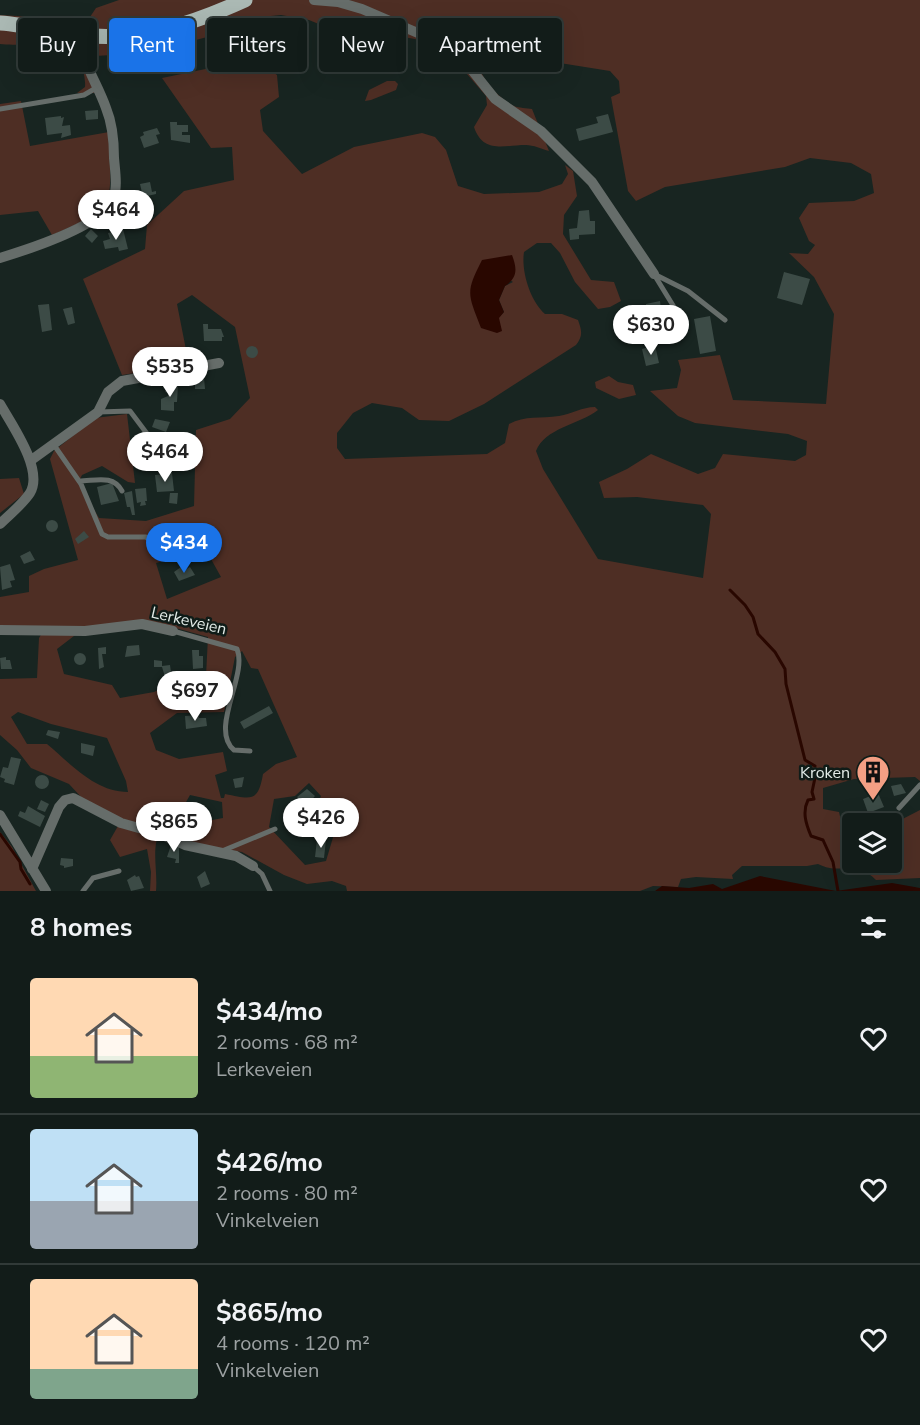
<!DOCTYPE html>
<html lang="en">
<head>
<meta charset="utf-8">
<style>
  :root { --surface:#121c19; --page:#1b2522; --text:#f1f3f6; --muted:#9ca1a2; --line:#313a38; --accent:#1a73e8 }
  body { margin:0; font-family:"Nunito Sans",sans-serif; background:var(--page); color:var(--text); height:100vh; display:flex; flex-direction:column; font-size:22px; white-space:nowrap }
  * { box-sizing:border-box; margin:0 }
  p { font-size:20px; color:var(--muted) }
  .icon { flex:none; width:33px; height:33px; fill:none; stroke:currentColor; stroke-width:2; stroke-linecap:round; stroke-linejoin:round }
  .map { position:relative; height:891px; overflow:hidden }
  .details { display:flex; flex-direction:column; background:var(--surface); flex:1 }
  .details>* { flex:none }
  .banner { position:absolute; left:18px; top:18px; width:600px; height:54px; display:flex; gap:12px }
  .tools { position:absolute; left:842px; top:813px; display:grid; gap:12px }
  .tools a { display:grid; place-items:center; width:60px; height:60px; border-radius:6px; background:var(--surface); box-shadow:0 6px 24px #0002,0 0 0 2px var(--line); font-size:30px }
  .price { position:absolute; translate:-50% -51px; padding:0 14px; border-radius:21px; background:#fff; color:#222; font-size:20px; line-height:39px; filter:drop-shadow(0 2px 3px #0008) }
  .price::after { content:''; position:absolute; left:50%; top:36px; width:18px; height:14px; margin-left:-9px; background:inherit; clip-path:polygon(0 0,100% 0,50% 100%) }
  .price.selected { background:var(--accent); color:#fff }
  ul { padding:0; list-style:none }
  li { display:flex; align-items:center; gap:18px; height:150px; padding:0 30px }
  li+li { border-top:2px solid var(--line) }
  li span { display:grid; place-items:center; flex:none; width:168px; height:120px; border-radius:6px; color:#555 }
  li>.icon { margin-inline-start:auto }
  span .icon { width:72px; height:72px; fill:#fffc; stroke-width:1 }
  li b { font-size:26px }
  h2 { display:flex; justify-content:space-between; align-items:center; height:72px; padding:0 30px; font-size:26px }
  .pill { padding:0 21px; border-radius:6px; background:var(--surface); box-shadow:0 6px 24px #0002,0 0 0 2px var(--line); font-size:21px; line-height:54px }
  .pill.selected { background:var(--accent); color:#fff }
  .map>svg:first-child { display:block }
  .green { fill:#4e2e24; fill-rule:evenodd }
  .water { fill:#290700 }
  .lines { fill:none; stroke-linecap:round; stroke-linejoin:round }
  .stream { stroke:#290700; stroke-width:3 }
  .building { fill:#3c4b46 }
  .service { stroke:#666d6a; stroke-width:5 }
  .minor { stroke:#666d6a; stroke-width:10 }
  .primary { stroke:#abb9b4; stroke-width:15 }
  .labels { text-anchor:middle; stroke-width:5; stroke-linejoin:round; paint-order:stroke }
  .street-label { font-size:16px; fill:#e3ece8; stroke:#0f1c18 }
  .poi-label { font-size:16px; fill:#e3ece8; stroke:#0f1c18; text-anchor:end }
</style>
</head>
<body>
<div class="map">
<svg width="920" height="891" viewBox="0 0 920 891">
  <rect width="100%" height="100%" fill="#182521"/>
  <path class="green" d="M 119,0 L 920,0 L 920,781 L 915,777 L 854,779 L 823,788 L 823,809 L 839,812 L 845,837 L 852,842 L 852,862 L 891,862 L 891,825 L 920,810 L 920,878 L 876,880 C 854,858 842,876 818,864 L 807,866 L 742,866 L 732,875 L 733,879 L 696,877 L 681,879 L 678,887 L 653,886 L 640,891 L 347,891 L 346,886 L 332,881 L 307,884 L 284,875 L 242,852 L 191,844 L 196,823 L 223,818 L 222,802 L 190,795 L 172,827 L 162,827 C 150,847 158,868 156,891 L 150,891 L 151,872 L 147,849 L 120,857 L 110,840 L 122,819 L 82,798 L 69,784 L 31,768 L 17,750 L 0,735 L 0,679 L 37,678 L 39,638 L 44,630 L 0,628 L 0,597 L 29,592 L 29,576 L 44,569 L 78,560 L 50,459 L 54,451 L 95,418 L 127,414 L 135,483 L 128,482 L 102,466 L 82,475 L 78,483 L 99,518 L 146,521 L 194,506 L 196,430 L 230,419 L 250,398 L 235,327 L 192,295 L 177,304 L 189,365 L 122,375 L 83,279 L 145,249 L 147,225 L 184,191 L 234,180 L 232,147 L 211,148 L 162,78 L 254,59 L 277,75 L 279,97 L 260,110 L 263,131 L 302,174 L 354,147 L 422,133 L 435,137 L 446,150 L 458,186 L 484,194 L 539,192 L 562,184 L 568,174 L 565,165 L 573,171 L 577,196 L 564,215 L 563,234 L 591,280 L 614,282 L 621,301 L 610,307 L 598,309 L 575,282 L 560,253 L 551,243 L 537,243 L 524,252 C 521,271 530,301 545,314 L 562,314 L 578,320 C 582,331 583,336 576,345 L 484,404 L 449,421 L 419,420 L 402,408 L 372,403 L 353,413 L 337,433 L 337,448 L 345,459 L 487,454 L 505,443 L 509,424 C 525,415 541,419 559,416 C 572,414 582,407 595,407 L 598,410 C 578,425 545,428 536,451 L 543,469 L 598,559 L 703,578 L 711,514 L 703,505 L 637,497 L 604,498 L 599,482 L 627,469 L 651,454 L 698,474 L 715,468 L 723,454 L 795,461 L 806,455 L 807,441 L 788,434 L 695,423 L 678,416 L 650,391 L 677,388 L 681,370 L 678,360 L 720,355 L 733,400 L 826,404 L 834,314 L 814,277 L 789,253 L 808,254 L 815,245 L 809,241 L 799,218 L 809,203 L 854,201 L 874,193 L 871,174 L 851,163 L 810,158 L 785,167 L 665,187 L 636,201 L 628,191 L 611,97 L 620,93 L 619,81 L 610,71 L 479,50 C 471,69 497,98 514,106 C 519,108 527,108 532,109 L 549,151 C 542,149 533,145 526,145 C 504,145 483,154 474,127 L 487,105 L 486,96 L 448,52 L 415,39 L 373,32 L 338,32 L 309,20 L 281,15 L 271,16 L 255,29 L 246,31 L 211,36 L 146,53 L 95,56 L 91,63 L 104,93 L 77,93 L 85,87 C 88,41 32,47 0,44 L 0,15 L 88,20 L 96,8 ZM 482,260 L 513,282 L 505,286 L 499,300 L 504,312 L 499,317 L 499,323 ZM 206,550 L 221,577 L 167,599 L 156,563 ZM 165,625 L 208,637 L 206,676 L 180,679 L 154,692 L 120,698 L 112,685 L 64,674 L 57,649 L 87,626 ZM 242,651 L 251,668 L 258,669 L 297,757 L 276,764 L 263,774 C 258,803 251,799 225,794 L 224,798 L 221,798 L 215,775 L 227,771 L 223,752 L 179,759 L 156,750 L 150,733 L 177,713 L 224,712 L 235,657 ZM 18,712 L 51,724 L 107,738 L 126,781 L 128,792 C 95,792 71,764 47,744 L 27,744 L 11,717 ZM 309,783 L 321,796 L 314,813 L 319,826 L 334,834 L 326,861 L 305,865 L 269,827 L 274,799 L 295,796 Z
    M 387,81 L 395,81 L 398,84 L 396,90 L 371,100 L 365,101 L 369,90 Z
    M 21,101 L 30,146 L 109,132 C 108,149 114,189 106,203 C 98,216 66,229 52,235 L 38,211 L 0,215 L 0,104 Z
    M 609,376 L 618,382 L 633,385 L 636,395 L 619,399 L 596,388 L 595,382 Z
    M 19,478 L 24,494 L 0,513 L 0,479 Z
    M 0,832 L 12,847 L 36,891 L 0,891 Z"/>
  <path class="water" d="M 512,255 C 517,268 518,278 505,286 L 499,300 L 504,312 L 499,318 L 502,331 L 497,333 L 481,328 C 468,294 465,293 482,260 Z
    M 760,876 L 836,891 L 892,883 L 920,888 L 920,891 L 655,891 L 662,886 L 689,888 L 713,884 L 722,889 Z"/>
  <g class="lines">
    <path class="stream" d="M 730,590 L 745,605 L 753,617 L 758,634 L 775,652 L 785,669 L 786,684 L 805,760 L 815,766
      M 816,773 L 812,792 L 814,799 L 808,800 C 802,812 806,824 811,836 L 823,840 L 833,862 L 838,891
      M 0,834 L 20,862 L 21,869 L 30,884"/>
  </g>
  <path class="building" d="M 98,110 L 98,119 L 86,120 L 85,111 Z
    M 608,114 L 613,132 L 579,141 L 576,129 L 598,123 L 596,117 Z
    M 61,116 L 61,118 L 64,117 L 62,126 L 70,125 L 71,135 L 61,138 L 62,133 L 47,135 L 45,118 Z
    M 170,122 L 177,122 L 177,125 L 188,125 L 188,132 L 182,132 L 182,135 L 190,135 L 190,143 L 171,140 Z
    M 157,128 L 160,134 L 156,135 L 159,143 L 144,148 L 140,137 L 144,135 L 143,132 Z
    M 150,182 L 152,192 L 156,191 L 156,194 L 143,197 L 140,184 Z
    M 589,210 L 590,221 L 595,221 L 595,234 L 579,235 L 579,239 L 570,240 L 569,229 L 577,228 L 579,211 Z
    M 91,229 L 98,236 L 92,243 L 85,236 Z
    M 123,229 L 128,249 L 119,251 L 118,247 L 105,249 L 103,241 L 110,239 L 108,233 Z
    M 784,272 L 810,279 L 802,305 L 777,298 Z
    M 660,301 L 661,309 L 656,310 L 657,315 L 645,317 L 642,308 L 646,307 L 646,304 Z
    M 49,304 L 52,330 L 42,332 L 38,305 Z
    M 72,307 L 75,323 L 68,325 L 63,309 Z
    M 710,316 L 716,351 L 700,354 L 694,319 Z
    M 678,321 L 681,331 L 672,334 L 669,324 Z
    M 203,324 L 208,324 L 208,329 L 221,329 L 224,337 L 222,337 L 222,341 L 204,341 Z
    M 655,345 L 659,363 L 646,366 L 642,349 Z
    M246 352a6 6 0 1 1 12 0a6 6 0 1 1-12 0Z
    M 195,378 L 204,378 L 205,389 L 195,389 Z
    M 169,384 L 178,384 L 177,402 L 174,402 L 174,411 L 161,410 L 161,399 L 168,396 L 168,393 L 165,392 Z
    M 155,419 L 170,422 L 166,432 L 152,427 Z
    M 173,452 L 174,460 L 164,462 L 162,454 Z
    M 172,473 L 174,491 L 157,492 L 155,475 Z
    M 112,483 L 119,501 L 101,505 L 97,487 Z
    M 146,488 L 147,501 L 145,501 L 146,505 L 140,506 L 141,502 L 137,503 L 135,489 Z
    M 132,491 L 135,515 L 132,515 L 130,507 L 127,507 L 124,493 Z
    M 170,493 L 178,493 L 177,504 L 169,503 Z
    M46 526a6 6 0 1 1 12 0a6 6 0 1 1-12 0Z
    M 84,531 L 89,537 L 78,544 L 75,539 Z
    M 30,551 L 35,560 L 24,564 L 20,556 Z
    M 10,564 L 15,580 L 10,581 L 12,587 L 2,590 L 0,567 Z
    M 181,567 L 183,571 L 190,567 L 195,575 L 179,581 L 174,572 Z
    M 139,645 L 140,655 L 125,657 L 127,646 Z
    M 106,647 L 106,654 L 102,654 L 104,667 L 99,669 L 98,648 Z
    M 192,650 L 199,650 L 199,656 L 203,656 L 203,668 L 193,669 Z
    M74 659a6 6 0 1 1 12 0a6 6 0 1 1-12 0Z
    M 6,657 L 6,660 L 10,660 L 12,669 L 1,669 L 0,658 Z
    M 154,660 L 162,661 L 162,666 L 170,665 L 172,679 L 166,680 L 162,667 L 154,667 Z
    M 269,706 L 273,713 L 244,729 L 240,722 Z
    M 198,715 L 199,718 L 206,718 L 207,726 L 186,729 L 185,716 Z
    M 48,730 L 60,732 L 58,739 L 46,735 Z
    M 81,743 L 95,746 L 93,756 L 81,753 Z
    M 11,757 L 21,759 L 14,785 L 4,782 L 5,779 L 0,777 L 3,767 L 8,768 Z
    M35 782a7 7 0 1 1 14 0a7 7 0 1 1-14 0Z
    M 244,777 L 242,787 L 235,788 L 233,779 Z
    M 901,784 L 906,793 L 894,796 L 891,786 Z
    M 307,789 L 315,796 L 306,806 L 297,797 Z
    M 878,793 L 884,807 L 868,813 L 863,799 Z
    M 41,800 L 49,804 L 45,812 L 37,809 Z
    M 28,806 L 45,816 L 40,827 L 18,816 L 20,811 L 25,813 Z
    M 317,840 L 326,840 L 324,858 L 315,857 Z
    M 171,845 L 179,845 L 179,863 L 175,863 L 176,859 L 167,857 Z
    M 61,858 L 73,859 L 73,866 L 64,868 L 64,866 L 60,865 Z
    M 205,871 L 210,884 L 201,888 L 197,877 Z
    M 135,875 L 136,877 L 139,876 L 144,888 L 131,891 L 127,880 Z"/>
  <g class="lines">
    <path class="service" d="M 0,109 L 84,95 L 96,88
      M 654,274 L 688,291 L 725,320
      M 655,276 L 685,325
      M 98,412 L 130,411 L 148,435 L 171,446
      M 54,445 L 81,484 L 102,534 L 108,537 L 146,537 L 170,557
      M 79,481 C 95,481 113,474 122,491
      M 173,631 L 237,649 C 248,675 209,729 234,750 L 250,751
      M 899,808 L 920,785
      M 222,851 L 275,829
      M 253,866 L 262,874 L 270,891
      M 83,891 L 93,878 L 119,871"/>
    <path class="minor" d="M 314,0 L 338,2 L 362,9 L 455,49 L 495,99 L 541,131 L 592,182 L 654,274
      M 0,258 C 26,250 102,226 113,200 C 118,187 115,171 114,158 C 114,141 113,125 106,108 C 96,80 84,68 80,35
      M 0,404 C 12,425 44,470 30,493 C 22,505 10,514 0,524
      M 30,461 L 98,412 L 108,392 L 122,381 L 219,363
      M 0,630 L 85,631 L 142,624 L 173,631
      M 0,815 L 46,891
      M 32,869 L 59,807 L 65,800 L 73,798 L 121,823 L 160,834 L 185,845 L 236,856 L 253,866"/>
    <path class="primary" d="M 0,23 C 28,25 54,32 81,35 C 140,42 192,24 245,0"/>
  </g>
  <defs>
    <symbol id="building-pin" viewBox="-11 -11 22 30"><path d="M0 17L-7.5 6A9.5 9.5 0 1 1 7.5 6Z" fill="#f39f84" stroke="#0f1c18"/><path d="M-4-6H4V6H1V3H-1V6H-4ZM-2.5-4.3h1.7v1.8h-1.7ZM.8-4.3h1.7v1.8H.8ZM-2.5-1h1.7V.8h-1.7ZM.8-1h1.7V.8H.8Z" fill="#111"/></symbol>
  </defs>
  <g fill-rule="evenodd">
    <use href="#building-pin" x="854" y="753" width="38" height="52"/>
  </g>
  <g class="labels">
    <g class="street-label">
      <text transform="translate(189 620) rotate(13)" y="6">Lerkeveien</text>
    </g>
    <g class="poi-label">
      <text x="850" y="778">Kroken</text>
    </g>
  </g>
</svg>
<div class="tools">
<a><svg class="icon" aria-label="layers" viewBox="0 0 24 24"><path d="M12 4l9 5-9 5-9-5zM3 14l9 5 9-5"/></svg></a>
</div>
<b class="price" style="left:116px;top:241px">$464</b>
<b class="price" style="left:651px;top:356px">$630</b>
<b class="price" style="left:170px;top:398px">$535</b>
<b class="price" style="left:165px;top:483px">$464</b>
<b class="price selected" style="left:184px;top:574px">$434</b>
<b class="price" style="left:195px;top:722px">$697</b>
<b class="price" style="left:321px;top:849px">$426</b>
<b class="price" style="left:174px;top:853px">$865</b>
<div class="banner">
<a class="pill">Buy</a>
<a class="pill selected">Rent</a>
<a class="pill">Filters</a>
<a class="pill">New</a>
<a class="pill">Apartment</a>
</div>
</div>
<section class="details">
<h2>8 homes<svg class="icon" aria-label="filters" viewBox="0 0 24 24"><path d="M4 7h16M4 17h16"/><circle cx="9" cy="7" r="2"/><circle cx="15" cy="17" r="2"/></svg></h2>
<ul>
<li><span style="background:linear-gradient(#ffd9b3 65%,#8fb573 0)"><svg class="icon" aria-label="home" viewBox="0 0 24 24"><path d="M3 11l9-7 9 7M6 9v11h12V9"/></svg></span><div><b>$434/mo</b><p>2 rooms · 68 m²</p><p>Lerkeveien</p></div><svg class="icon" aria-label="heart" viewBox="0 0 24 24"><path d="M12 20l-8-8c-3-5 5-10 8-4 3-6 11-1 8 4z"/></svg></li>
<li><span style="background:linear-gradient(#bfe0f5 60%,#9aa5b1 0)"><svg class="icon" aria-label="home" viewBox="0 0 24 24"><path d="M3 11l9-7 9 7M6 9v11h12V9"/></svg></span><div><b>$426/mo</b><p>2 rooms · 80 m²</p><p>Vinkelveien</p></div><svg class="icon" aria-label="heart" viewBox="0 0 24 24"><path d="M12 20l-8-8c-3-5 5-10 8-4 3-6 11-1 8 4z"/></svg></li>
<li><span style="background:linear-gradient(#ffd9b3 75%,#7fa58c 0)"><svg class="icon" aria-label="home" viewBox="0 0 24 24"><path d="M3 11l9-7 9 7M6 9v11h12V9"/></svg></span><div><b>$865/mo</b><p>4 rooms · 120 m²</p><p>Vinkelveien</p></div><svg class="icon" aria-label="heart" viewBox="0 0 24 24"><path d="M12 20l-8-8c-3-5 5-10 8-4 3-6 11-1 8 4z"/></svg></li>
</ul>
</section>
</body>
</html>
